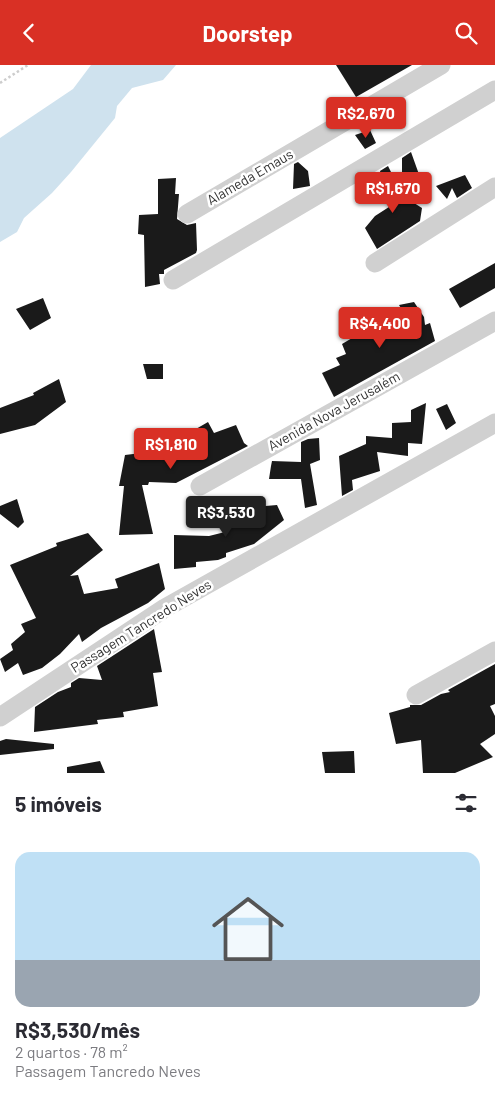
<!DOCTYPE html>
<html lang="pt">
<head>
<meta charset="utf-8">
<style>
  :root { --surface:#fff; --page:#f7f7f7; --text:#2b2b33; --muted:#7c7c81; --line:#e1e1e2; --accent:#d93025 }
  body { margin:0; font-family:Barlow,sans-serif; background:var(--page); color:var(--text); height:100vh; display:flex; flex-direction:column; font-size:19px; white-space:nowrap }
  * { box-sizing:border-box; margin:0 }
  p { font-size:16px; color:var(--muted) }
  .icon { flex:none; width:28px; height:28px; fill:none; stroke:currentColor; stroke-width:2; stroke-linecap:round; stroke-linejoin:round }
  .map { position:relative; height:708px; overflow:hidden }
  .side { display:flex; flex-direction:column; background:var(--surface); flex:1 }
  .side>* { flex:none }
  .price { position:absolute; translate:-50% -42px; padding:0 11px; border-radius:5px; background:var(--accent); color:#fff; font-size:16px; line-height:32px; filter:drop-shadow(0 1px 2px #0008) }
  .price::after { content:''; position:absolute; left:50%; top:30px; width:15px; height:11px; margin-left:-8px; background:inherit; clip-path:polygon(0 0,100% 0,50% 100%) }
  .price.active { background:#222; color:#fff }
  ul { padding:0; list-style:none }
  li { display:grid; align-content:center; gap:10px; height:265px; padding:0 15px }
  li+li { border-top:1px solid var(--line) }
  li span { display:grid; place-items:center; height:155px; border-radius:15px; color:#555 }
  li>.icon { margin-inline-start:auto }
  span .icon { width:90px; height:90px; fill:#fffc; stroke-width:1 }
  li b { font-size:21px }
  h2 { display:flex; justify-content:space-between; align-items:center; height:60px; padding:0 15px; font-size:21px }
  header { display:flex; justify-content:space-between; align-items:center; height:65px; padding:0 15px; background:var(--accent); color:#fff; font-size:22px; font-weight:700 }
  .map>svg:first-child { display:block }
  .water { fill:#cfe2ee }
  .building { fill:#1a1a1a }
  .lines { fill:none; stroke-linecap:round; stroke-linejoin:round }
  .path { stroke:#cdcdcd; stroke-width:2.5; stroke-dasharray:2.5 2.5; stroke-linecap:butt }
  .minor { stroke:#d0d0d0; stroke-width:19 }
  .labels { text-anchor:middle; stroke-width:5; stroke-linejoin:round; paint-order:stroke }
  .street-label { font-size:14px; fill:#333; stroke:#fff }
</style>
</head>
<body>
<header><svg class="icon" aria-label="back" viewBox="0 0 24 24"><path d="M15 5l-7 7 7 7"/></svg>Doorstep<svg class="icon" aria-label="search" viewBox="0 0 24 24"><circle cx="10" cy="10" r="6"/><path d="M15 15l6 6"/></svg></header>
<div class="map">
<svg width="495" height="708" viewBox="0 0 495 708">
  <rect width="100%" height="100%" fill="#fff"/>
  <path class="water" d="M 91,0 L 176,0 L 163,15 L 132,23 L 117,41 L 115,53 L 71,107 L 52,128 L 24,153 L 17,167 L 0,177 L 0,73 L 73,24 Z"/>
  <path class="building" d="M 336,0 L 412,0 L 356,32 Z
    M 370,65 L 376,78 L 365,84 L 355,70 Z
    M 411,87 L 421,115 L 402,124 L 402,93 Z
    M 298,97 L 308,106 L 310,121 L 293,124 L 294,99 Z
    M 388,101 L 403,131 L 422,143 L 420,156 L 377,184 L 365,163 L 375,151 L 389,142 L 380,106 Z
    M 465,110 L 472,123 L 457,133 L 452,123 L 447,134 L 436,121 Z
    M 176,113 L 175,129 L 179,129 L 177,154 L 187,160 L 196,158 L 197,185 L 196,188 L 164,205 L 164,209 L 159,209 L 160,219 L 145,222 L 144,170 L 138,169 L 139,150 L 158,149 L 158,114 Z
    M 495,198 L 495,223 L 460,243 L 449,224 Z
    M 43,233 L 51,253 L 30,265 L 16,244 Z
    M 414,237 L 424,252 L 425,260 L 430,258 L 435,276 L 334,332 L 322,308 L 340,300 L 336,293 L 346,289 L 342,279 L 374,260 L 404,248 L 399,240 Z
    M 143,299 L 163,299 L 163,314 L 147,314 Z
    M 59,314 L 66,337 L 35,360 L 0,369 L 0,343 L 34,330 L 33,328 Z
    M 426,338 L 422,379 L 408,378 L 408,391 L 377,387 L 380,406 L 352,415 L 353,425 L 342,431 L 339,391 L 366,379 L 366,371 L 392,373 L 392,358 L 411,357 L 411,345 Z
    M 447,339 L 456,358 L 446,365 L 436,344 Z
    M 208,357 L 214,368 L 236,360 L 244,378 L 248,381 L 176,418 L 149,417 L 148,420 L 142,420 L 153,469 L 119,470 L 124,421 L 119,421 L 125,390 L 158,386 Z
    M 319,373 L 320,395 L 310,399 L 317,440 L 305,443 L 301,414 L 269,414 L 271,401 L 272,396 L 301,397 L 301,377 L 308,374 Z
    M 17,434 L 24,457 L 18,463 L 0,449 L 0,441 Z
    M 277,440 L 284,455 L 254,479 L 226,488 L 226,492 L 218,495 L 196,497 L 196,502 L 174,504 L 174,470 L 209,471 L 229,466 L 228,459 L 243,456 L 242,448 L 254,442 Z
    M 88,468 L 103,485 L 70,511 L 78,510 L 84,529 L 118,523 L 115,514 L 159,498 L 165,524 L 148,538 L 101,563 L 82,577 L 79,569 L 60,589 L 42,603 L 23,610 L 18,598 L 5,607 L 0,594 L 13,585 L 11,579 L 25,567 L 21,559 L 36,553 L 10,500 L 57,481 L 56,478 Z
    M 154,564 L 162,607 L 153,608 L 158,641 L 123,647 L 124,652 L 97,655 L 98,659 L 34,667 L 35,642 L 58,627 L 71,622 L 71,618 L 79,613 L 102,615 L 97,601 Z
    M 495,599 L 495,639 L 490,641 L 495,651 L 495,669 L 480,679 L 493,692 L 455,708 L 423,708 L 421,675 L 396,679 L 389,648 L 410,642 L 410,640 L 421,640 L 441,629 L 450,627 L 448,625 Z
    M 6,674 L 54,679 L 54,684 L 0,690 L 0,676 Z
    M 354,686 L 355,708 L 325,708 L 322,687 Z
    M 100,696 L 105,708 L 67,708 L 67,702 Z"/>
  <g class="lines">
    <path class="path" d="M 0,18 L 28,0"/>
    <path class="minor" d="M 187,149 L 441,0
      M 375,198 L 495,122
      M 173,215 L 495,25
      M 200,421 L 495,256
      M 416,630 L 495,586
      M 0,652 L 165,543 L 495,358"/>
  </g>
  <g class="labels">
    <g class="street-label">
      <text transform="translate(250 112) rotate(-30)" y="5">Alameda Emaus</text>
      <text transform="translate(334 346) rotate(-29)" y="5">Avenida Nova Jerusalém</text>
      <text transform="translate(141 561) rotate(-32)" y="5">Passagem Tancredo Neves</text>
    </g>
  </g>
</svg>
<b class="price" style="left:366px;top:74px">R$2,670</b>
<b class="price" style="left:393px;top:149px">R$1,670</b>
<b class="price" style="left:380px;top:284px">R$4,400</b>
<b class="price" style="left:171px;top:405px">R$1,810</b>
<b class="price active" style="left:226px;top:473px">R$3,530</b>
</div>
<section class="side">
<h2>5 imóveis<svg class="icon" aria-label="filters" viewBox="0 0 24 24"><path d="M4 7h16M4 17h16"/><circle cx="9" cy="7" r="2"/><circle cx="15" cy="17" r="2"/></svg></h2>
<ul>
<li><span style="background:linear-gradient(#bfe0f5 70%,#9aa5b1 0)"><svg class="icon" aria-label="home" viewBox="0 0 24 24"><path d="M3 11l9-7 9 7M6 9v11h12V9"/></svg></span><div><b>R$3,530/mês</b><p>2 quartos · 78 m²</p><p>Passagem Tancredo Neves</p></div></li>
</ul>
</section>
</body>
</html>
